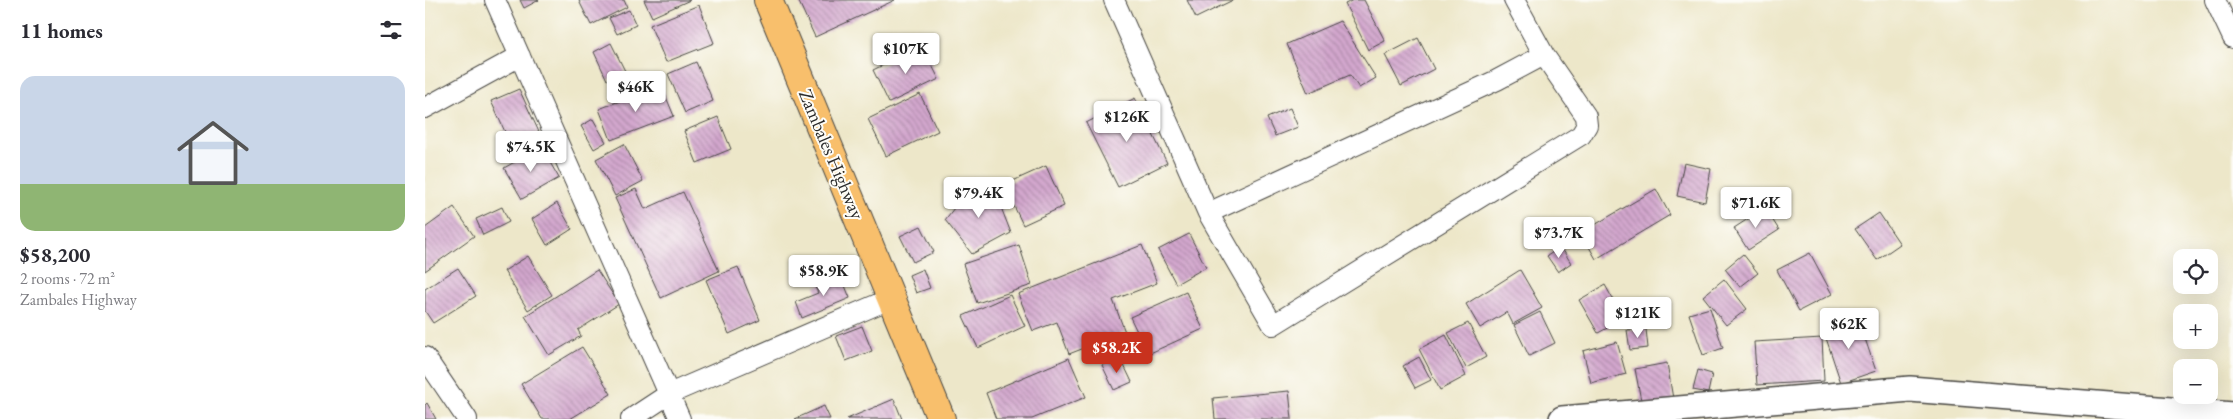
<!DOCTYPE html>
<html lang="en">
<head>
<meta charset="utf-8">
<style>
  :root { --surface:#fff; --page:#f7f7f7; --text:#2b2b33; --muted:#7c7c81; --accent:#c8321e }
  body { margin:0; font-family:"EB Garamond",serif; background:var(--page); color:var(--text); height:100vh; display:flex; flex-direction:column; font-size:19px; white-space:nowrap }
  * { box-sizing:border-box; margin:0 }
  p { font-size:16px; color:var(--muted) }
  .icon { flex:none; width:28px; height:28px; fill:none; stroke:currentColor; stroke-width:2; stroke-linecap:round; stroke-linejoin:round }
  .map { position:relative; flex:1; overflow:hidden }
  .details { display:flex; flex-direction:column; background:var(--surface); width:425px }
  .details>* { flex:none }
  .buttons { position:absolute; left:1748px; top:249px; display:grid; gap:10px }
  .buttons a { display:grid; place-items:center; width:45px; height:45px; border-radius:10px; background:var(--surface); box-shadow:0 5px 20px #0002; font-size:25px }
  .price { position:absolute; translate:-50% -42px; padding:0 11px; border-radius:5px; background:#fff; color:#222; font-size:16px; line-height:32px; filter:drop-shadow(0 1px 2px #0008) }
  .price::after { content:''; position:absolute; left:50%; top:30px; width:15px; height:11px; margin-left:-8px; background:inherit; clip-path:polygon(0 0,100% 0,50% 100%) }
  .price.current { background:var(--accent); color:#fff }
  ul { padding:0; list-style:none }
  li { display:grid; align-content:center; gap:10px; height:265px; padding:0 20px }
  li span { display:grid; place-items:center; height:155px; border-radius:15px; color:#555 }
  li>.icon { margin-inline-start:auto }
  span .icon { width:90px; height:90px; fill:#fffc; stroke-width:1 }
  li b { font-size:21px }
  h2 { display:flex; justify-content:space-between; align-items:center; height:60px; padding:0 20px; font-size:21px }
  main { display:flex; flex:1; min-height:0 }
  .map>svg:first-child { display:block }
  .building { fill:url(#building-back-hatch) }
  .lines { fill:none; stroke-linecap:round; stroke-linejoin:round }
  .minor-casing { stroke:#484743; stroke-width:22 }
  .tertiary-casing { stroke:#484743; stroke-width:28 }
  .primary-casing { stroke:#484743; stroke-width:30 }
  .minor { stroke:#fff; stroke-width:20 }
  .tertiary { stroke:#fff; stroke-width:25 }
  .primary { stroke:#f8bf6c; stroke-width:28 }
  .labels { text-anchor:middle; stroke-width:4; stroke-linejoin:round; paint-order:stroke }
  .street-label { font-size:19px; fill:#2b2b2b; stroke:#fdfcf7 }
</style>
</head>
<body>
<main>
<section class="details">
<h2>11 homes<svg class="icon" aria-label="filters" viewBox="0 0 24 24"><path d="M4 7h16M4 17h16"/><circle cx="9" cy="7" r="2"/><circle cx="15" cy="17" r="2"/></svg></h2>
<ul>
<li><span style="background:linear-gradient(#c9d6e8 70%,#8fb573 0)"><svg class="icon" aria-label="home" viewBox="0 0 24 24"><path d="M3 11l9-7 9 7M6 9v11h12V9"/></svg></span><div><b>$58,200</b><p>2 rooms · 72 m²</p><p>Zambales Highway</p></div></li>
</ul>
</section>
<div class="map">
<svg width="1808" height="419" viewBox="0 0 1808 419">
  <defs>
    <pattern id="building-back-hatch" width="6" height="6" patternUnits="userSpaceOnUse" patternTransform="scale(1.25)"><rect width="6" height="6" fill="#d3a7ce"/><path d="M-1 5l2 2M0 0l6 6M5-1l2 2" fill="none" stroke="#ab88a7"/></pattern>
  </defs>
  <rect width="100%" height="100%" fill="#fdfcf7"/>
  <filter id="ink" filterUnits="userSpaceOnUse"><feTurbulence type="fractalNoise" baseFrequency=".02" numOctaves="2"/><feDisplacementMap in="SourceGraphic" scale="10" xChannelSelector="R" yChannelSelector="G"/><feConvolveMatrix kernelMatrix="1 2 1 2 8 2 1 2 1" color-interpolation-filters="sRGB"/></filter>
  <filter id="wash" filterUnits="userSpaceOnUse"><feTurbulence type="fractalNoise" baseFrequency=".0096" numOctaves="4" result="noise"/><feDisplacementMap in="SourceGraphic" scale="20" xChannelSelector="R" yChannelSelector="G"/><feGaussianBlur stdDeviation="1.12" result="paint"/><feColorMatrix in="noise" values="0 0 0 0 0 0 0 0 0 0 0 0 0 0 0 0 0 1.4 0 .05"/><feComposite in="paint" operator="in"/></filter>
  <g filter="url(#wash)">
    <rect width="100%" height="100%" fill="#ede7c9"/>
    <g id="blocks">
      <path class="building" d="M 95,0 L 114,0 L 99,8 Z
        M 156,0 L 199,0 L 202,7 L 166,25 L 154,1 Z
        M 219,0 L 265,0 L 227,17 Z
        M 373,0 L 470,0 L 390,37 Z
        M 762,0 L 808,0 L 771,18 Z
        M 928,0 L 939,0 L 960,41 L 943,50 L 920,4 Z
        M 274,5 L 289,43 L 241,62 L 225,25 Z
        M 204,10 L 211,25 L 192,34 L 184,18 Z
        M 915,21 L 951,78 L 934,88 L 925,75 L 883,93 L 862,44 Z
        M 993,38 L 1009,69 L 976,86 L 960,55 Z
        M 186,43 L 200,71 L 182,80 L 169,52 Z
        M 497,46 L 514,79 L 464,103 L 448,70 Z
        M 271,62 L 288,101 L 260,113 L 243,74 Z
        M 236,85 L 249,116 L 186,140 L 174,109 Z
        M 94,89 L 114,132 L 86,145 L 66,101 Z
        M 495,94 L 513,131 L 461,156 L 443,119 Z
        M 710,98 L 742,163 L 693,187 L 661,123 Z
        M 865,108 L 873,127 L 850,136 L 842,118 Z
        M 293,117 L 306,149 L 272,163 L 259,131 Z
        M 168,119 L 181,142 L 169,149 L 156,126 Z
        M 199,144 L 218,181 L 190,196 L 171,159 Z
        M 116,147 L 134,178 L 97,199 L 79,168 Z
        M 1259,163 L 1286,169 L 1280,202 L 1252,196 Z
        M 621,166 L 639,206 L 598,225 L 579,185 Z
        M 566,182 L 586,233 L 547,254 L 520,220 L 541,192 Z
        M 211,189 L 220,209 L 258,192 L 294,271 L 236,298 L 190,198 Z
        M 1231,189 L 1245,215 L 1171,259 L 1156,233 Z
        M 132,203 L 147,229 L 122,245 L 107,219 Z
        M 29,207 L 49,236 L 0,271 L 0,228 Z
        M 77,207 L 84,222 L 58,235 L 51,219 Z
        M 1340,208 L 1354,230 L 1323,250 L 1309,228 Z
        M 1454,213 L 1475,244 L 1452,260 L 1430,229 Z
        M 496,226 L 509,252 L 488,262 L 475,236 Z
        M 764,234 L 781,267 L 751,284 L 733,250 Z
        M 594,245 L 607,285 L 552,303 L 538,264 Z
        M 717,245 L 732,283 L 688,300 L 700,332 L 644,354 L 632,322 L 608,331 L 593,294 Z
        M 1136,247 L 1146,263 L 1133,272 L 1122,256 Z
        M 1385,253 L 1407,294 L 1374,311 L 1352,270 Z
        M 1318,254 L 1333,273 L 1315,287 L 1300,269 Z
        M 103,256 L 127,295 L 103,310 L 79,271 Z
        M 313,267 L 335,320 L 304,334 L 281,280 Z
        M 33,268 L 51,296 L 8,323 L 0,311 L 0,289 Z
        M 498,269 L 505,288 L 491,293 L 484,275 Z
        M 172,270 L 194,304 L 153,330 L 156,336 L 124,355 L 100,316 Z
        M 1095,270 L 1117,308 L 1088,324 L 1082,312 L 1055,328 L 1041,304 Z
        M 416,276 L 425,298 L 377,318 L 371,302 L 393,293 L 390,287 Z
        M 1299,279 L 1322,309 L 1301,325 L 1278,296 Z
        M 1180,285 L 1199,319 L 1173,333 L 1154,300 Z
        M 761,292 L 778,329 L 723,354 L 705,317 Z
        M 585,295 L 600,326 L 553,348 L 538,316 Z
        M 1285,308 L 1298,348 L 1278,355 L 1264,314 Z
        M 1115,312 L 1130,343 L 1104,356 L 1089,325 Z
        M 1433,318 L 1451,371 L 1416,383 L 1398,329 Z
        M 1043,323 L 1061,357 L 1041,368 L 1023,333 Z
        M 437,326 L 447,351 L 421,361 L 411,336 Z
        M 1221,329 L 1223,348 L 1205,350 L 1202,330 Z
        M 1021,335 L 1041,376 L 1015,390 L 994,349 Z
        M 1397,338 L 1399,381 L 1332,385 L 1329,342 Z
        M 1192,342 L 1201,374 L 1166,383 L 1158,351 Z
        M 157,347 L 186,394 L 145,419 L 117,419 L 96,384 Z
        M 695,357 L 707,382 L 689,390 L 677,365 Z
        M 994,357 L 1006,380 L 990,388 L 978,366 Z
        M 644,358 L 661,397 L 607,419 L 571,419 L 561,393 Z
        M 1242,363 L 1249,405 L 1218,411 L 1210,369 Z
        M 1273,370 L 1287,374 L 1283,393 L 1268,390 Z
        M 864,391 L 867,419 L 790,419 L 788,398 Z
        M 469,399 L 477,419 L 422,419 Z
        M 2,403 L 11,419 L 0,419 L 0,405 Z
        M 399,406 L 405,419 L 370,419 Z"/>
    </g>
  </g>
  <g filter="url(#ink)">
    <use href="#blocks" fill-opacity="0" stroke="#484743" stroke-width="1"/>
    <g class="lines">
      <defs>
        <path id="minor" d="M 70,0 L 255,419
          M 689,0 L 783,213 L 848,325 L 1156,135 L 1162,125 L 1161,116 L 1119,55
          M 1790,0 L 1808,38
          M 0,108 L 95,56
          M 783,213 L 1072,80 L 1119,55 L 1089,0
          M 0,357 L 42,419
          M 206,419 L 244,394 L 467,298"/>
        <path id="tertiary" d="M 1137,419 L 1485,389 L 1808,415"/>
        <path id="primary" d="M 343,0 L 516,419"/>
      </defs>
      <use href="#minor" class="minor-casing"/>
      <use href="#tertiary" class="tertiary-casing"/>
      <use href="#primary" class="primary-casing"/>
      <use href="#minor" class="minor"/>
      <use href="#tertiary" class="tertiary"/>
      <use href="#primary" class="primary"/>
    </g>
  </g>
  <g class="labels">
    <g class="street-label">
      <text transform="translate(407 154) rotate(67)" y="7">Zambales Highway</text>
    </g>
  </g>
</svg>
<div class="buttons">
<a><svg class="icon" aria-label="locate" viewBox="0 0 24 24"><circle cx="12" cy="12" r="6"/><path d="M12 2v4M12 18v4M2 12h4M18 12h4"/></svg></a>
<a>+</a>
<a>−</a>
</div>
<b class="price" style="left:481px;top:75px">$107K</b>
<b class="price" style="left:211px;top:113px">$46K</b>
<b class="price" style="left:702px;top:143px">$126K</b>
<b class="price" style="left:106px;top:173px">$74.5K</b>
<b class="price" style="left:554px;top:219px">$79.4K</b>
<b class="price" style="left:1331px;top:229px">$71.6K</b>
<b class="price" style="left:1134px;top:259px">$73.7K</b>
<b class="price" style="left:399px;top:297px">$58.9K</b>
<b class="price" style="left:1213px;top:339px">$121K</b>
<b class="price" style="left:1424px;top:350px">$62K</b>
<b class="price current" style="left:692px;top:374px">$58.2K</b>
</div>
</main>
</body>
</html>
